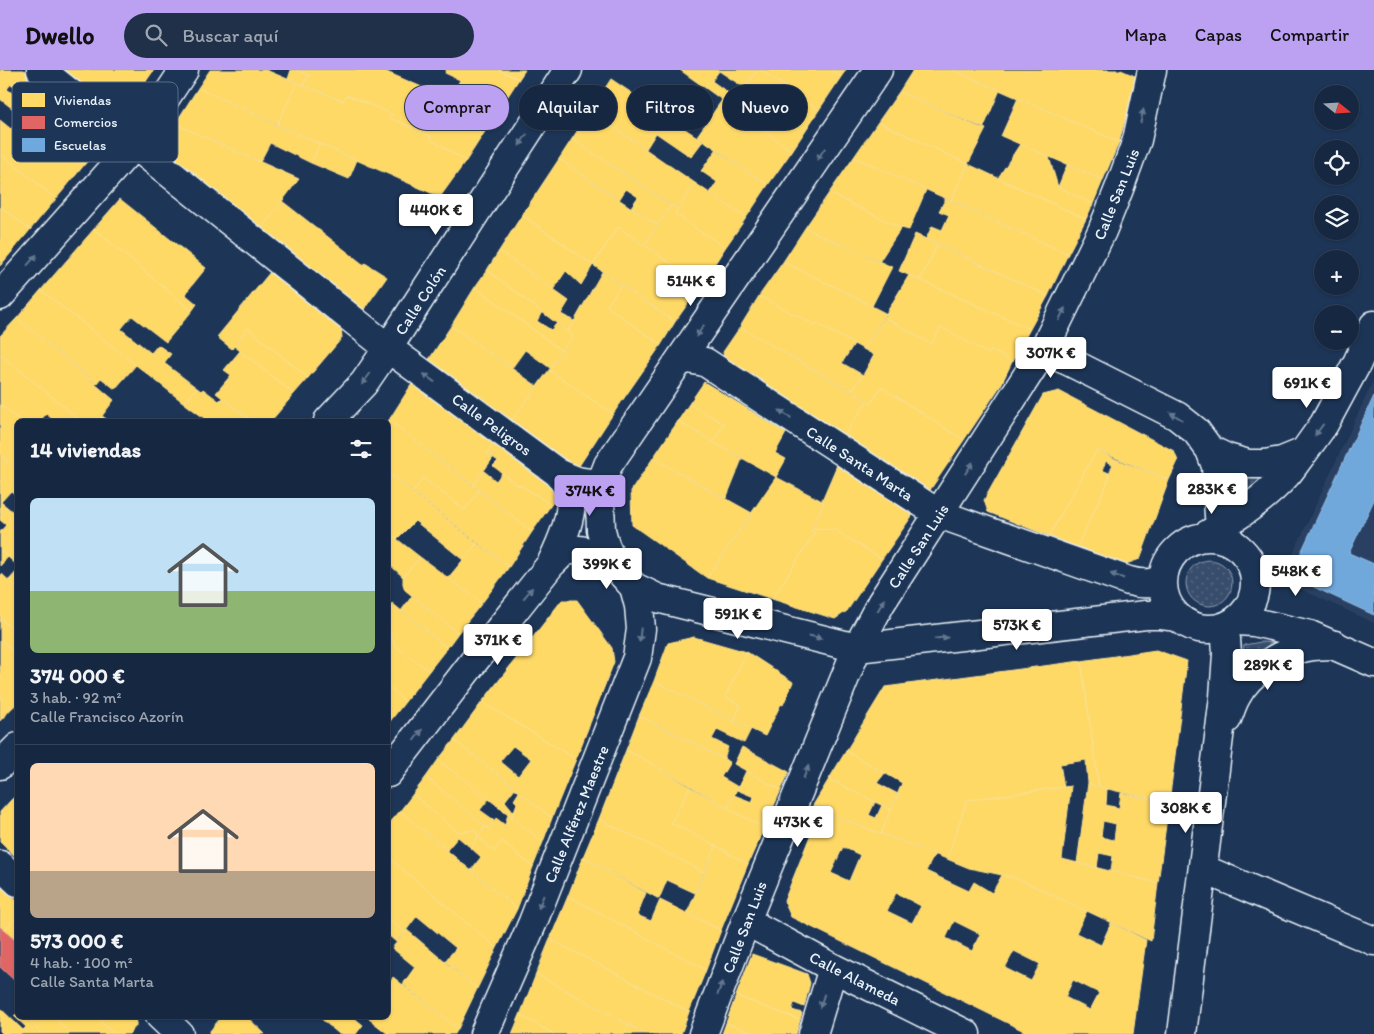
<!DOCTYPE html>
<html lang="es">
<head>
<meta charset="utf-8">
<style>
  :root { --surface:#162841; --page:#1f3048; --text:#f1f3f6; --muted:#9ea6b1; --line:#35445a; --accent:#bca0f2 }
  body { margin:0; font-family:Itim,sans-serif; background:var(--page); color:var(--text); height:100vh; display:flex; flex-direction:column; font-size:19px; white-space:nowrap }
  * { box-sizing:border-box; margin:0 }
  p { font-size:16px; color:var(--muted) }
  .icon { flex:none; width:28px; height:28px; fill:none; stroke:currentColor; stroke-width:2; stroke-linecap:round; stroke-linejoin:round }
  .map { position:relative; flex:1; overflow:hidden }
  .drawer { position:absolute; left:15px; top:349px; width:375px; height:600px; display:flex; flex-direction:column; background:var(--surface); border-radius:8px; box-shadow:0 1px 4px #0004,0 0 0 1px var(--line) }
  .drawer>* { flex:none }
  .top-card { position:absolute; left:405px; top:15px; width:475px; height:45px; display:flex; gap:10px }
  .needle { width:32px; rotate:108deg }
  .controls { position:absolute; left:1314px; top:15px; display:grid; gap:10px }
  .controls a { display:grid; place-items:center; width:45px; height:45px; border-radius:50%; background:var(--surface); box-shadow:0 1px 4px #0004,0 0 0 1px var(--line); font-size:25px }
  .price { position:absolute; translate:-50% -42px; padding:0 11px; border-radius:5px; background:#fff; color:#222; font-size:16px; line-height:32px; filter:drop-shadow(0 1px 2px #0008) }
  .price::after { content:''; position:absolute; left:50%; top:30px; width:15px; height:11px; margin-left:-8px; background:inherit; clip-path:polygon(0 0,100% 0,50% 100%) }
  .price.on { background:var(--accent); color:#111 }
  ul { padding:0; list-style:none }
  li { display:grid; align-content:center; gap:10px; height:265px; padding:0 15px }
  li+li { border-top:1px solid var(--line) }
  li span { display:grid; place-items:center; height:155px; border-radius:8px; color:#555 }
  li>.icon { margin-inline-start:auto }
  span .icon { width:90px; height:90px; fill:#fffc; stroke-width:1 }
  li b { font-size:21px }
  h2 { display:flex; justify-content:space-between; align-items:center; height:60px; padding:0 15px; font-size:21px }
  .pill { padding:0 18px; border-radius:22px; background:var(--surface); box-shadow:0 1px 4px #0004,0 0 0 1px var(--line); font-size:18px; line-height:45px }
  .pill.on { background:var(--accent); color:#111 }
  header { display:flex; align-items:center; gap:30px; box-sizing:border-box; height:70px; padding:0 25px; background:var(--accent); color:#111 }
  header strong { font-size:24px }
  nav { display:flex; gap:28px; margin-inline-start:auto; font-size:18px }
  .search { width:350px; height:45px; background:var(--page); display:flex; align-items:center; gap:12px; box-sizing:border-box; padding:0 18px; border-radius:28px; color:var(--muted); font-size:19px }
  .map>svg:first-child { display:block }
  .built { fill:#2a4162 }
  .grass { fill:url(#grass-dots); stroke:#909fb2 }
  .homes { fill:#ffd966; stroke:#f8e092; fill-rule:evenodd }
  .shops { fill:#e06666; stroke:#e29092 }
  .schools { fill:#6fa8dc; stroke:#93bee4 }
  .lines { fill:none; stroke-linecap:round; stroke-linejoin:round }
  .minor-casing { stroke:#e8f1f8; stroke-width:31 }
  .secondary-casing { stroke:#e8f1f8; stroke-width:31 }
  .minor { stroke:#1d3557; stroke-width:28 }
  .secondary { stroke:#1d3557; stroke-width:28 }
  .oneway { fill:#64778f }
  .labels { text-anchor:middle; stroke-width:5; stroke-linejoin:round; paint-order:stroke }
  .street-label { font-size:16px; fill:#e8f1f8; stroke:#1d3557 }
  .key { fill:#1d3557; stroke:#5a6d87; stroke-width:1 }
  .key-label { font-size:14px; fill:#e8f1f8 }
</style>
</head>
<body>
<header>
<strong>Dwello</strong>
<div class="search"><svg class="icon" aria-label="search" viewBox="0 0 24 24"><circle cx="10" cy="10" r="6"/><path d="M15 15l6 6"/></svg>Buscar aquí</div>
<nav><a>Mapa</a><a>Capas</a><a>Compartir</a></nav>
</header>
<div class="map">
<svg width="1374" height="964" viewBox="0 0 1374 964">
  <defs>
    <pattern id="grass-dots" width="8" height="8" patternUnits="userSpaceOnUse" patternTransform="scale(1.25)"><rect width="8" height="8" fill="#374d6c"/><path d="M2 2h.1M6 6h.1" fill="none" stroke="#546782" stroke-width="1.8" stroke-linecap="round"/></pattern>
  </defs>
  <rect width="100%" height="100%" fill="#1d3557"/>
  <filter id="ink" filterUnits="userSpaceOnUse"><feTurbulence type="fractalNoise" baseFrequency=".02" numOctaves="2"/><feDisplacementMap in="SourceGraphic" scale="10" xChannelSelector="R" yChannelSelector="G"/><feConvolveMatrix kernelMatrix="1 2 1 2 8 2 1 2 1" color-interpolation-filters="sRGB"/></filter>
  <g filter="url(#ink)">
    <path class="built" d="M 1374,309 L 1374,553 L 1281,510 Z"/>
    <path class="grass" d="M 1235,402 L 1272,403 L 1234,433 C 1232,422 1228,411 1235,402 Z
      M1186 513a23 23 0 1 1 46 0a23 23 0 1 1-46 0Z
      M 1261,572 L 1278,573 C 1259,582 1253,588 1240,605 L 1244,575 Z"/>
    <path class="homes" d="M 0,0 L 24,0 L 109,67 L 85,94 L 0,29 ZM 11,14 L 26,25 L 22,31 L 7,19 Z
      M 63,0 L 154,0 L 125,41 L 113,44 Z
      M 210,0 L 266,0 L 297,13 L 277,55 L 198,18 Z
      M 291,0 L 296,0 L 309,5 L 303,15 L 288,9 Z
      M 296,0 L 382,0 L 450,29 L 460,10 L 445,3 L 446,0 L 498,0 L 519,9 L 466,91 L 430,69 L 431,66 L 390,48 L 392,44 L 347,25 L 343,31 L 303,15 L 309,5 Z
      M 498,0 L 525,0 L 519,9 Z
      M 680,0 L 757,0 L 745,18 L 719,1 L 712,11 L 730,24 L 725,32 Z
      M 757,0 L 761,0 L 819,40 L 792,81 L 732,37 Z
      M 761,0 L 831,0 L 841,7 L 819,40 Z
      M 831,0 L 846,0 L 841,7 Z
      M 913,0 L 953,0 L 1000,20 L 983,59 L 899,22 Z
      M 953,0 L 1121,0 L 1137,7 L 1119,72 Z
      M 611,9 L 703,71 L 691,87 L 656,63 L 646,79 L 590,41 Z
      M 297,13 L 343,31 L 347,25 L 392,44 L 390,48 L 431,66 L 430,69 L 466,91 L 440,127 L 277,55 Z
      M 198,18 L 320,74 L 311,93 L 270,73 L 260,92 L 175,54 Z
      M 899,22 L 986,59 L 968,94 L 878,52 Z
      M 1018,28 L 1119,72 L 1103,110 L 1001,66 Z
      M 722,30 L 792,81 L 768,115 L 697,66 Z
      M 590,41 L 695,113 L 678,139 L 572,69 Z
      M 22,46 L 85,94 L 56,129 L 0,83 L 0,50 L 11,59 Z
      M 878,52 L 968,94 L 951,131 L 854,87 Z
      M 175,54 L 299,109 L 261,159 L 164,86 L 161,77 Z
      M 572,69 L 671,135 L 657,155 L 631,137 L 638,127 L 626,119 L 619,130 L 559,89 Z
      M 320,74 L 357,90 L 349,109 L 311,93 Z
      M 1020,74 L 1049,87 L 1058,117 L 1093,134 L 1086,149 L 998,108 Z
      M 716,80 L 768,115 L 746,148 L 710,123 L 717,112 L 701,101 Z
      M 0,83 L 56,129 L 30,160 L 0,136 Z
      M 854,87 L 926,120 L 909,160 L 901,158 L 829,123 Z
      M 559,89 L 657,155 L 644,175 L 618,157 L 593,195 L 522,145 Z
      M 968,94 L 1086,149 L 1068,184 L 951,131 Z
      M 1067,95 L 1103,110 L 1093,134 L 1058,117 Z
      M 695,113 L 746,148 L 725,178 L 675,144 Z
      M 829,123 L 901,158 L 879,192 L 805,158 Z
      M 946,128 L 1068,184 L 1048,226 L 926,169 L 932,156 L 942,160 L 949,145 L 939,141 Z
      M 120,129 L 206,198 L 185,224 L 197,234 L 192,241 L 94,159 Z
      M 282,131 L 364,195 L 365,193 L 387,207 L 363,241 L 261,159 Z
      M 671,135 L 678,139 L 675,144 L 725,178 L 701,215 L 644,175 Z
      M 0,136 L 30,160 L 0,196 Z
      M 522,145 L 593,195 L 581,215 L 566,201 L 553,220 L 499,181 Z
      M 618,157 L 701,215 L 675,252 L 593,195 Z
      M 805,158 L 892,197 L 872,236 L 827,213 L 783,192 Z
      M 94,159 L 192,241 L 166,272 L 132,246 L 121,259 L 151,283 L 158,275 L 171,284 L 164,293 L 197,318 L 184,333 L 41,220 Z
      M 915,164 L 938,174 L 920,210 L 899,201 Z
      M 938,174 L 1048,226 L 1030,259 L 920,210 Z
      M 499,181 L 569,231 L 561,244 L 574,251 L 568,262 L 487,200 Z
      M 783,192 L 827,213 L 887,244 L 863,279 L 816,253 L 815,255 L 759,226 Z
      M 487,200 L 542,242 L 537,251 L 551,260 L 557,253 L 573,266 L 562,281 L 475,217 Z
      M 271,201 L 341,255 L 342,268 L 308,308 L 248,258 L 232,279 L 217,267 Z
      M 602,202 L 621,215 L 607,236 L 661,275 L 613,344 L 549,300 L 573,266 L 568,262 Z
      M 909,205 L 1030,259 L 1012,292 L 991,280 L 989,284 L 941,257 L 931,274 L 884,247 Z
      M 621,215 L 675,252 L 661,275 L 607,236 Z
      M 475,217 L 562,281 L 550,298 L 525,280 L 512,298 L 451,256 Z
      M 41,220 L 136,295 L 115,319 L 101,308 L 96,314 L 17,248 Z
      M 759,226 L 815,255 L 816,253 L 854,274 L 842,293 L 863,305 L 851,321 L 740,257 Z
      M 884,247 L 931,274 L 941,257 L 989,284 L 991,280 L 1012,292 L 1001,315 L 964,370 L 881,317 L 871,333 L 851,321 L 863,305 L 874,285 L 863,279 Z
      M 17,248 L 114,330 L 102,346 L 108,350 L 108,351 L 75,351 L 78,348 L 0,284 L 0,266 Z
      M 451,256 L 537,316 L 510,353 L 428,291 Z
      M 740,257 L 867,331 L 842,369 L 725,292 L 723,282 Z
      M 248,258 L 308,308 L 294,324 L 234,276 Z
      M 240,281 L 294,324 L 271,351 L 252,351 L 216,323 L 231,305 L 224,300 Z
      M 0,284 L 78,348 L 75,351 L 55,351 L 46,344 L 40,351 L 20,351 L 0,334 Z
      M 549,300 L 613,344 L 579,396 L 566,396 L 510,353 Z
      M 415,309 L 497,371 L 487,383 L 493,388 L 473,416 L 389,350 Z
      M 704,312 L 786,363 L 775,383 L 786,389 L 776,407 L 713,372 L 724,354 L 689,334 Z
      M 881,317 L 964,370 L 928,423 L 842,369 L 867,331 L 871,333 Z
      M 197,318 L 201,321 L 203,319 L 219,331 L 222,328 L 252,351 L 208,351 L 184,333 Z
      M 1059,321 L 1174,381 L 1178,391 L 1169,410 L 1097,380 L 1049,466 L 988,442 L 984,430 L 1043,325 Z
      M 0,334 L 20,351 L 18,351 L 18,392 L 14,397 L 0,385 Z
      M 689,334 L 724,354 L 713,372 L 678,351 Z
      M 389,350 L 479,420 L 465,440 L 423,408 L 413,422 L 388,403 L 388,351 Z
      M 678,351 L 742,389 L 726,429 L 653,388 Z
      M 497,371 L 557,416 L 557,428 L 551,435 L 519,414 L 519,416 L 493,396 L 498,391 L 487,383 Z
      M 1097,380 L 1115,389 L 1112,395 L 1106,391 L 1102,400 L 1109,403 L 1108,406 L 1110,407 L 1077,477 L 1049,466 Z
      M 0,385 L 18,400 L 18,427 L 11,421 L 1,432 L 7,437 L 0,444 Z
      M 653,388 L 752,443 L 707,508 L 632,455 L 631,421 Z
      M 1115,389 L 1169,410 L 1140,489 L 1123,495 L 1077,477 L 1110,407 L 1108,406 Z
      M 837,395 L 914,443 L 882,489 L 835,460 L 813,458 L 824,432 L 822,430 Z
      M 484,401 L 496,411 L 502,403 L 519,416 L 519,414 L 551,435 L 532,462 L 473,416 Z
      M 388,403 L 477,473 L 463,490 L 415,451 L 397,469 L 388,462 Z
      M 776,407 L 824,432 L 811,461 L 815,463 L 772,529 L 707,508 Z
      M 423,408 L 465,440 L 479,420 L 532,462 L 509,497 L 413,422 Z
      M 7,437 L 18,446 L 18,496 L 0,480 L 0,462 L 6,455 L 0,450 L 0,445 Z
      M 813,458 L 835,460 L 882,489 L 847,541 L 835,549 L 772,529 L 815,463 L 811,461 Z
      M 388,462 L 420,487 L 403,507 L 388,493 Z
      M 477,473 L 509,497 L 482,533 L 448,508 Z
      M 0,480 L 8,487 L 0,496 Z
      M 420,487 L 482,533 L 458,563 L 405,520 L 403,514 L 403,507 Z
      M 18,500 L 18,519 L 9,510 Z
      M 2,504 L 18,519 L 18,564 L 0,548 L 0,506 Z
      M 412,526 L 458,563 L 447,578 L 401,541 Z
      M 562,530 L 577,530 L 612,578 L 614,592 L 576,689 L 482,632 Z
      M 392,533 L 447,578 L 429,601 L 395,576 L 388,556 L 388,539 Z
      M 0,548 L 18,564 L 18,585 L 0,569 Z
      M 388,556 L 395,576 L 429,601 L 405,632 L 388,615 Z
      M 694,567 L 747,582 L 725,627 L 741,635 L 734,651 L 654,611 L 668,573 Z
      M 0,569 L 18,585 L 18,633 L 12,638 L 0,626 Z
      M 1156,580 L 1187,591 L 1169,733 L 1099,717 L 1081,591 Z
      M 747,582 L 793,612 L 783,635 L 781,634 L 765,666 L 734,651 L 741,635 L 725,627 Z
      M 1081,591 L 1099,717 L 1088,713 L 1086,690 L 1060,694 L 1064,717 L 967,730 L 947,789 L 881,764 L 902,713 L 846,681 L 885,617 Z
      M 654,611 L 751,659 L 744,673 L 717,660 L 712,669 L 728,677 L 724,689 L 639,646 Z
      M 388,615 L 405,632 L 388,654 Z
      M 0,626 L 12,638 L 0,651 Z
      M 482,632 L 576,689 L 552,748 L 454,670 ZM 513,676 L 531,689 L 518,706 L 500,691 Z
      M 639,646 L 664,658 L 730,692 L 721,707 L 738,717 L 728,738 L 651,693 L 626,680 Z
      M 454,670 L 515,718 L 505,731 L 514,742 L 512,747 L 438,690 Z
      M 742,677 L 789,702 L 781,720 L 734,694 Z
      M 626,680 L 651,693 L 690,717 L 671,753 L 716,776 L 704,802 L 599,749 Z
      M 846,681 L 885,703 L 877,713 L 898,724 L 891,740 L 829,709 Z
      M 438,690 L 489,729 L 480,740 L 494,750 L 489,759 L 426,707 Z
      M 746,701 L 781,720 L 764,758 L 728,738 L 734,725 L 752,732 L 754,727 L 737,720 Z
      M 426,707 L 485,756 L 478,767 L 476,760 L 458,762 L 413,724 Z
      M 829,709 L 875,732 L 869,745 L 876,748 L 882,735 L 891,740 L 881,764 L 812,737 Z
      M 1088,713 L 1107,719 L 1106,735 L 1119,738 L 1121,723 L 1169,733 L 1158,813 L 1111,801 L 1113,786 L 1099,783 L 1097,798 L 1077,793 ZM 1103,751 L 1116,754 L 1114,770 L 1101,767 Z
      M 1071,716 L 1062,789 L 1158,813 L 1151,871 L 1016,808 L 969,798 L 947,789 L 967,730 Z
      M 690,717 L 764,758 L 748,794 L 727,783 L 728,782 L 671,753 Z
      M 519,722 L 552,748 L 543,772 L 512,747 L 517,733 L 514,730 Z
      M 18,723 L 18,736 L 11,730 Z
      M 413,724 L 458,762 L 476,760 L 478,767 L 471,778 L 458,767 L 447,780 L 400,741 Z
      M 11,730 L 18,736 L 18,789 L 0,772 L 0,742 Z
      M 400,741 L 517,839 L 497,878 L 388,787 L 388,755 Z
      M 820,741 L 935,784 L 926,801 L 969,821 L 974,812 L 992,823 L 1002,805 L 1016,808 L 1087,841 L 1076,863 L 1101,875 L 1111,853 L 1146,870 L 1133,964 L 1030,964 L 791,847 L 784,831 ZM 843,777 L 860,785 L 849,811 L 831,803 ZM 896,823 L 921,836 L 912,853 L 887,841 ZM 954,851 L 980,864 L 972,881 L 946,868 ZM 1014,881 L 1040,894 L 1031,911 L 1005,898 ZM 1073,910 L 1099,923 L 1090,940 L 1065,927 Z
      M 508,744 L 543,772 L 533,797 L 502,771 L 494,781 L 478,767 L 485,756 L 489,759 L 496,748 L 505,755 Z
      M 599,749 L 704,802 L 695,823 L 667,810 L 659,829 L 583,787 Z
      M 478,767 L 494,781 L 502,771 L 533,797 L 517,839 L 471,800 L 481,787 L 471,778 Z
      M 716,776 L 728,782 L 727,783 L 748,794 L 721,860 L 687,843 Z
      M 388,787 L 497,878 L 477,919 L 445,891 L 456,878 L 417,846 L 405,862 L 388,848 Z
      M 583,787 L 646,823 L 637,845 L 651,851 L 660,830 L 721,860 L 706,900 L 568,826 Z
      M 0,815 L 18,832 L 18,846 L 4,860 L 0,857 Z
      M 568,826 L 706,900 L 689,942 L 550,869 Z
      M 18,846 L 18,873 L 4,860 Z
      M 388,848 L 405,862 L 396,872 L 388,865 Z
      M 407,860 L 477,919 L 458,959 L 403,914 L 415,897 L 392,878 Z
      M 550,869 L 689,942 L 681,964 L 646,964 L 536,904 Z
      M 752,884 L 807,904 L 810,913 L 804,937 L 794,933 L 792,940 L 802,943 L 800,950 L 736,926 Z
      M 536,904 L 629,955 L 624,964 L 614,964 L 610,962 L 609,964 L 554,964 L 520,945 Z
      M 393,907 L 458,959 L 455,964 L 388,964 L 369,949 L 370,946 L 388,946 L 388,917 Z
      M 736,926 L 800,950 L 796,964 L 756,964 L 726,953 Z
      M 0,938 L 23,960 L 26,957 L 14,946 L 18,942 L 18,946 L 23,946 L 42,964 L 3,964 L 0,961 Z
      M 520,945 L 554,964 L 512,964 Z
      M 34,946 L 52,946 L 71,964 L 42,964 L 29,951 Z
      M 52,946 L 95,946 L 114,964 L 71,964 Z
      M 95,946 L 136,946 L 136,956 L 129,964 L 114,964 Z
      M 222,946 L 246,946 L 265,964 L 209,964 L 210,961 Z
      M 318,946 L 352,946 L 363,955 L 356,964 L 339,964 Z
      M 726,953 L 756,964 L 722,964 Z
      M 629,955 L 646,964 L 624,964 Z"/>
    <path class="shops" d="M 0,857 L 18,873 L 18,911 L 16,912 L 0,897 Z"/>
    <path class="schools" d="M 1374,326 L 1374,430 L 1349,483 L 1374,494 L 1374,545 L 1290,506 Z"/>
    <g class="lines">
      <defs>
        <path id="minor" d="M 41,0 L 388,278 L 558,403 C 577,412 581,413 601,413
          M 0,226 L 135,74 L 184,0
          M 1043,281 L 1066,290 L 1177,346 L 1196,361 L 1210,380 L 1227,388 L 1248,394 L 1264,394 L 1282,391 L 1304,382 L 1324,354 L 1357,293 L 1374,255
          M 328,351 L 364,313 L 388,278 L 568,0
          M 1210,380 L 1216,396 L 1219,446 L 1222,457 L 1230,470
          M 1205,466 C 1235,449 1264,430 1287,404 C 1293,397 1298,389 1304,382
          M 551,494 C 560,475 576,442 569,420 C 567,414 561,408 558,403
          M 1227,649 C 1230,642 1232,634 1236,627 C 1249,602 1280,582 1307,577 C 1316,575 1326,575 1335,575
          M 0,695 L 18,677
          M 388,703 L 475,590 L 551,494 C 556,490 561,483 567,481 C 582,476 600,487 613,494
          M 0,795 L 18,812
          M 1203,799 L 1374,871
          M 746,851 L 833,898 L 966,964
          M 160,946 L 179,964
          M 813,964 L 833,898
          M 1182,964 L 1224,627 L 1227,584 L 1226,569 L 1220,558"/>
        <path id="secondary" d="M 878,0 L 608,395 L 601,413 L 600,431 L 601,460 L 605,475 L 613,494 L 634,517 L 657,528 L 857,578 L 1146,545 L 1161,545 L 1178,547
          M 679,292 L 688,289 L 705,292 L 939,444 L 1129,511 C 1140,514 1153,515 1163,508
          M1163 513a46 46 0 1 1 92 0a46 46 0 1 1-92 0Z
          M 1236,551 L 1254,552 L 1310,565 L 1374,593
          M 484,964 L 533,852 L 637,588 L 641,559 L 639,536 L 634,517
          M 703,964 L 746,851 L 857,578 L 881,533 L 1043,281 L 1102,161 L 1119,119 L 1137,70 L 1152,0"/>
      </defs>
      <use href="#minor" class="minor-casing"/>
      <use href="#secondary" class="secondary-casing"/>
      <use href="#minor" class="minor"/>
      <use href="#secondary" class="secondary"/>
    </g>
    <defs><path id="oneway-solid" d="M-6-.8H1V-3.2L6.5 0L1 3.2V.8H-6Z" transform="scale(1.25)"/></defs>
    <g class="oneway">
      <use href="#oneway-solid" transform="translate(1142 46) rotate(-77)"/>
      <use href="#oneway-solid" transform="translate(523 70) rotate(123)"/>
      <use href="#oneway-solid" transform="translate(821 84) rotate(124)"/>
      <use href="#oneway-solid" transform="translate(32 190) rotate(-49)"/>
      <use href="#oneway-solid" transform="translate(1062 244) rotate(-64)"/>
      <use href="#oneway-solid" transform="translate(700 261) rotate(124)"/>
      <use href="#oneway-solid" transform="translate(429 308) rotate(-144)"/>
      <use href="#oneway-solid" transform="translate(366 309) rotate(127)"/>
      <use href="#oneway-solid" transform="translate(785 344) rotate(-147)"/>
      <use href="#oneway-solid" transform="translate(1176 346) rotate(-149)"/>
      <use href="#oneway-solid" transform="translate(1319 360) rotate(126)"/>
      <use href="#oneway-solid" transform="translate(969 398) rotate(-57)"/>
      <use href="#oneway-solid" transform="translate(1117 506) rotate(-161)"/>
      <use href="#oneway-solid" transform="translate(528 523) rotate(-51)"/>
      <use href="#oneway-solid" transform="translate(881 535) rotate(-60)"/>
      <use href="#oneway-solid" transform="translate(640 565) rotate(96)"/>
      <use href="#oneway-solid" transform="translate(815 567) rotate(14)"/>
      <use href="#oneway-solid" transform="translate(941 568) rotate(-6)"/>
      <use href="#oneway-solid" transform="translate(418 665) rotate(-53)"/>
      <use href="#oneway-solid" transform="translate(806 702) rotate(-68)"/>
      <use href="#oneway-solid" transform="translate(541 832) rotate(111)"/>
      <use href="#oneway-solid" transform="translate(720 918) rotate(-70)"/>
      <use href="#oneway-solid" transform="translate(822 931) rotate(108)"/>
    </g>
  </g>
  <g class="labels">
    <g class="street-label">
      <text transform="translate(1116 124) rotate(-68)" y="6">Calle San Luis</text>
      <text transform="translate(420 230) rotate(-57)" y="6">Calle Colón</text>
      <text transform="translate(492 354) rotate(36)" y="6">Calle Peligros</text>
      <text transform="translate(860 393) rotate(33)" y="6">Calle Santa Marta</text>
      <text transform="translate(918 476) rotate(-57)" y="6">Calle San Luis</text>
      <text transform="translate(576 744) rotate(-68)" y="6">Calle Alférez Maestre</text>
      <text transform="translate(744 857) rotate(-69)" y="6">Calle San Luis</text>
      <text transform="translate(855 908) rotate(27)" y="6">Calle Alameda</text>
    </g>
  </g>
  <rect x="12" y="12" width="166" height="80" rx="8" class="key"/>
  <rect x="22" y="23" width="23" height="14" fill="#ffd966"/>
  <rect x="22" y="46" width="23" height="13" fill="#e06666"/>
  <rect x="22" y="68" width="23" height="14" fill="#6fa8dc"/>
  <g class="key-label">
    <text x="54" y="35">Viviendas</text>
    <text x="54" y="57">Comercios</text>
    <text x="54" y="80">Escuelas</text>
  </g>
</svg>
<div class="controls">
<a><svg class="needle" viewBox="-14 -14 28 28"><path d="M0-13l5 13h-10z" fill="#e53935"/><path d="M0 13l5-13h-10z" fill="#9ea6b1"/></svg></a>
<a><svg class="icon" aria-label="locate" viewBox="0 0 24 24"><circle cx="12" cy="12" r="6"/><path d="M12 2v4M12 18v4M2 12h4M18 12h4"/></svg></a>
<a><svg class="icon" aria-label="layers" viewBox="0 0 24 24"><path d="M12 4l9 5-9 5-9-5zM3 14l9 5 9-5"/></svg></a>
<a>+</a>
<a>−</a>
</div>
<b class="price" style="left:436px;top:166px">440K €</b>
<b class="price" style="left:691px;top:237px">514K €</b>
<b class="price" style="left:1051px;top:309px">307K €</b>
<b class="price" style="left:1307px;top:339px">691K €</b>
<b class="price" style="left:1212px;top:445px">283K €</b>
<b class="price on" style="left:590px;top:447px">374K €</b>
<b class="price" style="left:607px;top:520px">399K €</b>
<b class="price" style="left:1296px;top:527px">548K €</b>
<b class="price" style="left:738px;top:570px">591K €</b>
<b class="price" style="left:1017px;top:581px">573K €</b>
<b class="price" style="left:498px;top:596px">371K €</b>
<b class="price" style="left:1268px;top:621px">289K €</b>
<b class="price" style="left:1186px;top:764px">308K €</b>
<b class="price" style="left:798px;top:778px">473K €</b>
<div class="top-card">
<a class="pill on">Comprar</a>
<a class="pill">Alquilar</a>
<a class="pill">Filtros</a>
<a class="pill">Nuevo</a>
</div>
<section class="drawer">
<h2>14 viviendas<svg class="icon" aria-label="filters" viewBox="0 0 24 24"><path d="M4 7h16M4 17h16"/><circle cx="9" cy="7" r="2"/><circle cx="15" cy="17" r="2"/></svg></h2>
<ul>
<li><span style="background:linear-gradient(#bfe0f5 60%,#8fb573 0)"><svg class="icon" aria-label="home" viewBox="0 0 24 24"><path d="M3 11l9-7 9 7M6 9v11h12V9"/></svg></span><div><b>374 000 €</b><p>3 hab. · 92 m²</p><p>Calle Francisco Azorín</p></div></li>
<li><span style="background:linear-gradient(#ffd9b3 70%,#b9a48a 0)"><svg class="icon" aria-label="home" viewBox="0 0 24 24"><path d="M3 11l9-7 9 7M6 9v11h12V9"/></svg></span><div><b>573 000 €</b><p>4 hab. · 100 m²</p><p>Calle Santa Marta</p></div></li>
</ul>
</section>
</div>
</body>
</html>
